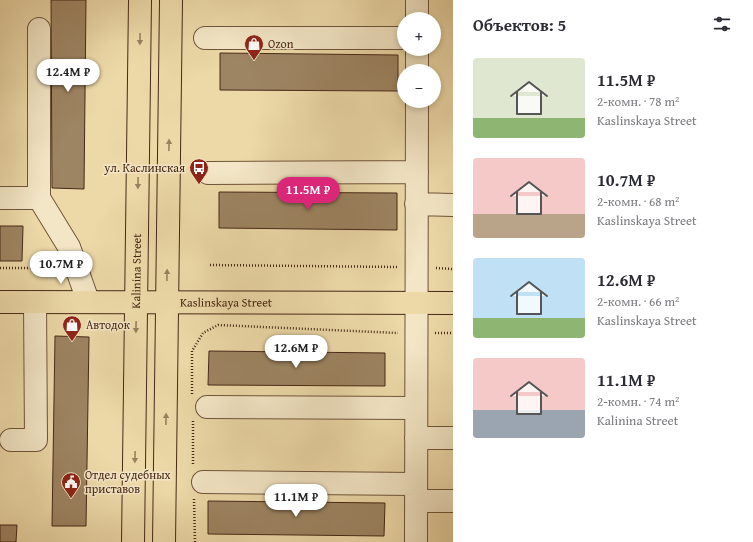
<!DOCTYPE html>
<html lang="ru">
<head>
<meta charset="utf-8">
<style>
  :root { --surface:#fff; --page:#f7f7f7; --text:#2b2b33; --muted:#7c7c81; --accent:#db2777 }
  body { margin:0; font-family:"Gentium Book Plus",serif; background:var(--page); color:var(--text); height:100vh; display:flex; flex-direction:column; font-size:15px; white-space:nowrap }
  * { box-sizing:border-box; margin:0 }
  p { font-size:13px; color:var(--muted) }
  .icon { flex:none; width:22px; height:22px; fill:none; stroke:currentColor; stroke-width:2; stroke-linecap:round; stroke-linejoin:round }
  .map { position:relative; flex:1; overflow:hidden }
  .side { display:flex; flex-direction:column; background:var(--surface); width:300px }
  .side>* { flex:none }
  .controls { position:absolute; left:397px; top:12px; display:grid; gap:8px }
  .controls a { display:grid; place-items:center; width:44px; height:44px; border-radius:50%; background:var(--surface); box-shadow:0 2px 6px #0003; font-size:20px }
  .price { position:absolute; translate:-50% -34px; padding:0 9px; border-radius:14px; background:#fff; color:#222; font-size:13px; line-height:26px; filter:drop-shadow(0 1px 2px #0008) }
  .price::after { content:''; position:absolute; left:50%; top:24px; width:12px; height:9px; margin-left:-6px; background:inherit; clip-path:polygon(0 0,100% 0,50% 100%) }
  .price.selected { background:var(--accent); color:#fff }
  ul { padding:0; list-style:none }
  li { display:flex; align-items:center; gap:12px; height:100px; padding:0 20px }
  li span { display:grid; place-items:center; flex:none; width:112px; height:80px; border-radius:4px; color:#555 }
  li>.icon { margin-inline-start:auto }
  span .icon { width:48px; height:48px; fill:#fffc; stroke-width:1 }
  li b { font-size:17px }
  h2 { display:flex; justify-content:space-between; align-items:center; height:48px; padding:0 20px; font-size:17px }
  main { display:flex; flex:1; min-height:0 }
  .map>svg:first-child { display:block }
  .building { fill:#9d8462; stroke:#472816 }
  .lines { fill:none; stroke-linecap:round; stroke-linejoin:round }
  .minor-casing { stroke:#70543a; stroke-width:24 }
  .major-casing { stroke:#472816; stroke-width:24 }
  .path { stroke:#472816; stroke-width:2.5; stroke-dasharray:1 2; stroke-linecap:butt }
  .minor { stroke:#f3e6c6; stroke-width:22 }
  .major { stroke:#edd9a8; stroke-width:22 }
  .oneway { fill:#9a805f }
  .labels { text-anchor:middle; stroke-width:3; stroke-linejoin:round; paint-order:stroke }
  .poi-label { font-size:12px; fill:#472816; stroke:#f3e6c6; text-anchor:start }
  .street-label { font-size:12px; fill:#472816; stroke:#f3e6c6 }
</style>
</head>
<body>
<main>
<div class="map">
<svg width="453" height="542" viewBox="0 0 453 542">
  <rect width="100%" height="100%" fill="#edd9a8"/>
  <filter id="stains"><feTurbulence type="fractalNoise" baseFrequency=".005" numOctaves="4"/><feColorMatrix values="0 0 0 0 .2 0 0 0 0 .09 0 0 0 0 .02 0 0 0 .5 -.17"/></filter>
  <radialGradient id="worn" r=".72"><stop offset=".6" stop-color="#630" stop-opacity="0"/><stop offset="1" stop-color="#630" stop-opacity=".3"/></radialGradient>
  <path class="building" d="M 51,0 L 86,0 L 84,189 L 52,188 Z
    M 220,53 L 398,55 L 398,91 L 220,90 Z
    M 219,192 L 397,193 L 397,230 L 219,228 Z
    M 0,226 L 23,226 L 22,261 L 0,261 Z
    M 55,336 L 89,337 L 86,526 L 52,526 Z
    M 209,351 L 385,353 L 385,386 L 208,385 Z
    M 208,501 L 385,503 L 384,536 L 208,534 Z
    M 0,525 L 17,525 L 16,542 L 0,542 Z"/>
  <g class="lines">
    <defs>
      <path id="minor" d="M 417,19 L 417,0
        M 39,29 L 39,198
        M 205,38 L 404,38
        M 417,71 L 417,49
        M 208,173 L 417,172
        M 0,198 L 39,198 L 69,247 L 88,301
        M 416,204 L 453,205
        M 207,407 L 416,408
        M 416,438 L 453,438
        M 11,440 L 36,440 L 35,302
        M 203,482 L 416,484
        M 416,501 L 453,501
        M 416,542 L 417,101"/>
      <g id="major">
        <path id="s1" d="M 0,302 L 453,303"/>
        <path id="s2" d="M 133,542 L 140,0"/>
        <path d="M 164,542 L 171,0"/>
      </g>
    </defs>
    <use href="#minor" class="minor-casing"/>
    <use href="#major" class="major-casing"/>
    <path class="path" d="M 210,265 L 397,267
      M 0,268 L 55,268
      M 436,268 L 453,269
      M 435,333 L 453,333
      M 192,394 L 192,351 L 203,333 L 218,325 L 398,333
      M 193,421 L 193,466
      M 194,499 L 195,542"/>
    <use href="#minor" class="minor"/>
    <use href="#major" class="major"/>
  </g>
  <defs><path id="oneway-solid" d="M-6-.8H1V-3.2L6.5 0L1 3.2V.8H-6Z"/></defs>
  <g class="oneway">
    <use href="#oneway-solid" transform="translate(140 39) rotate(91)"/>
    <use href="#oneway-solid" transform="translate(169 145) rotate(-89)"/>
    <use href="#oneway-solid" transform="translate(138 183) rotate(91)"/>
    <use href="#oneway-solid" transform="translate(167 275) rotate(-89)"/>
    <use href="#oneway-solid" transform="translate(136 327) rotate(91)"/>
    <use href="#oneway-solid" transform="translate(166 419) rotate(-89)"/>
    <use href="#oneway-solid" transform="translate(135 457) rotate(91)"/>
  </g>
  <defs>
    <symbol id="shop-pin" viewBox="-11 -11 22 30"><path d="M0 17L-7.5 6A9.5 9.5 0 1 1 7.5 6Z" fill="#8f2418" stroke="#f3e6c6"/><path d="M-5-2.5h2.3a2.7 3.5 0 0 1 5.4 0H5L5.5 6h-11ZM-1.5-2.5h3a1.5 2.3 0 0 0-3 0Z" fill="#fff"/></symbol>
    <symbol id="bus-pin" viewBox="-11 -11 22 30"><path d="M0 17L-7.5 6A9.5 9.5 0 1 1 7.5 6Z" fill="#8f2418" stroke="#f3e6c6"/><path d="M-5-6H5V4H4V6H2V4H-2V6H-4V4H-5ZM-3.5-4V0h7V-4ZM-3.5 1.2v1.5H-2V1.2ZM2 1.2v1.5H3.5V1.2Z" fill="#fff"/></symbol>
    <symbol id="civic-pin" viewBox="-11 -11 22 30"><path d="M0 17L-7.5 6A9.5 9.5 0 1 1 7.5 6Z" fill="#8f2418" stroke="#f3e6c6"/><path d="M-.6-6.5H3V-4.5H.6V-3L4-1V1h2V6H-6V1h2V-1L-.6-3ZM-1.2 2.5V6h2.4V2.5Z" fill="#fff"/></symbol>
  </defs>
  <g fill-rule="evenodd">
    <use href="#shop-pin" x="243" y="33" width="22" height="30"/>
    <use href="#bus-pin" x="188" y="157" width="22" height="30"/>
    <use href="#shop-pin" x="61" y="314" width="22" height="30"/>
    <use href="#civic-pin" x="60" y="471" width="22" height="30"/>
  </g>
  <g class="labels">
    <g class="poi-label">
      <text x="268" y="48">Ozon</text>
      <text x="185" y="172" text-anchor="end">ул. Каслинская</text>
      <text x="86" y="329">Автодок</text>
      <text x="85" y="479">Отдел судебных<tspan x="85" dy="14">приставов</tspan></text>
    </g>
    <g class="street-label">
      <text dy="4" stroke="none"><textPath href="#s2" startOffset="271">Kalinina Street</textPath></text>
      <text dy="4" stroke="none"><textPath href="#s1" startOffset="226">Kaslinskaya Street</textPath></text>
    </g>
  </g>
  <rect width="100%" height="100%" filter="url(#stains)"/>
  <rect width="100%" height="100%" fill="url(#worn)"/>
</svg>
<div class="controls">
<a>+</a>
<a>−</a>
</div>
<b class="price" style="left:68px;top:93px">12.4M ₽</b>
<b class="price selected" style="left:308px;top:211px">11.5M ₽</b>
<b class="price" style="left:61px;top:285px">10.7M ₽</b>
<b class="price" style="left:296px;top:369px">12.6M ₽</b>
<b class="price" style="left:296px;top:518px">11.1M ₽</b>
</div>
<section class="side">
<h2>Объектов: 5<svg class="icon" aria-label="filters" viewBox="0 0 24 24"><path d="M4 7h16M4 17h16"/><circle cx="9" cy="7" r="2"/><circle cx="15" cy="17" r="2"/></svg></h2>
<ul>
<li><span style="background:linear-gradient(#dfe7d0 75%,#8fb573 0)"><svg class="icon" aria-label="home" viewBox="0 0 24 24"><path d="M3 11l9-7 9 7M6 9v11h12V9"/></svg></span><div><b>11.5M ₽</b><p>2-комн. · 78 m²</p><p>Kaslinskaya Street</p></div></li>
<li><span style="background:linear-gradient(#f6c9c9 70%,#b9a48a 0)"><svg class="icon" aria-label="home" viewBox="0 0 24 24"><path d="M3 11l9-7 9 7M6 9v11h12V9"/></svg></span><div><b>10.7M ₽</b><p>2-комн. · 68 m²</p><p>Kaslinskaya Street</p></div></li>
<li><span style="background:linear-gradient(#bfe0f5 75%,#8fb573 0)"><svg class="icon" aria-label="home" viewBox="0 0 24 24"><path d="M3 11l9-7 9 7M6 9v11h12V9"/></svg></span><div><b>12.6M ₽</b><p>2-комн. · 66 m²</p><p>Kaslinskaya Street</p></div></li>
<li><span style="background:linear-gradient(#f6c9c9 65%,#9aa5b1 0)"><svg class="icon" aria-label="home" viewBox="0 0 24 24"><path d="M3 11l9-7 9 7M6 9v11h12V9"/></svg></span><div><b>11.1M ₽</b><p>2-комн. · 74 m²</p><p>Kalinina Street</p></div></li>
</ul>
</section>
</main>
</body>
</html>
